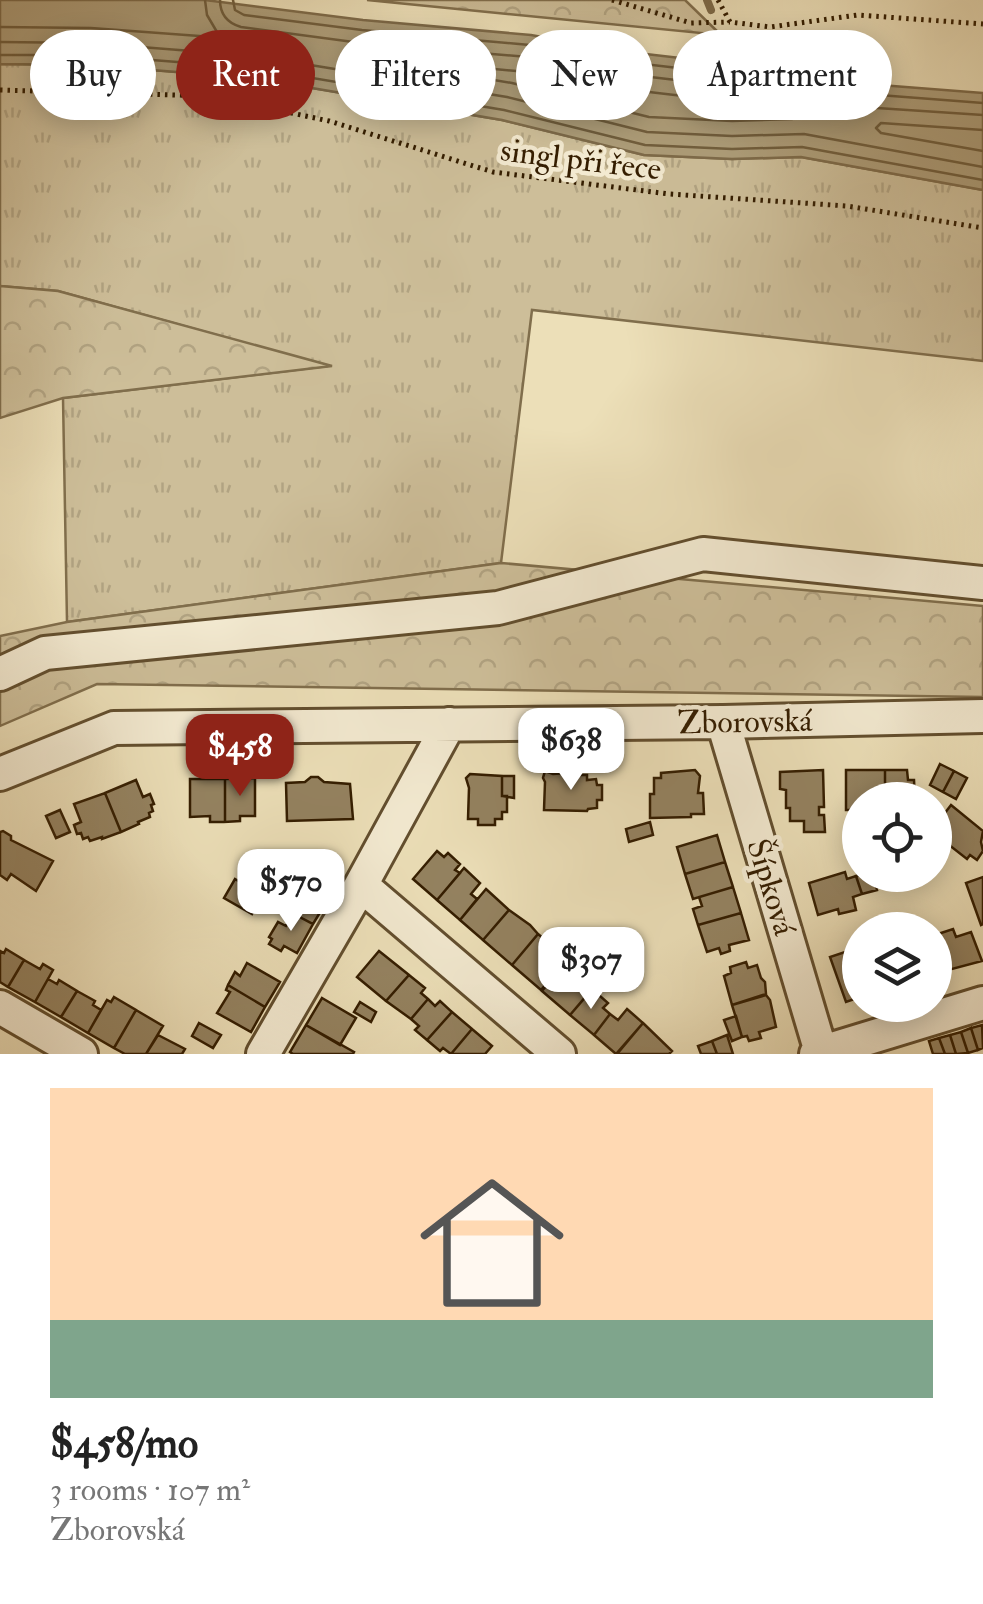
<!DOCTYPE html>
<html lang="en">
<head>
<meta charset="utf-8">
<style>
  :root { --surface:#fff; --page:#f6f6f6; --text:#222; --muted:#767676; --line:#e0e0e0; --accent:#8f2418 }
  body { margin:0; font-family:"IM FELL Double Pica",serif; background:var(--page); color:var(--text); height:100vh; display:flex; flex-direction:column; font-size:38px; white-space:nowrap }
  * { box-sizing:border-box; margin:0 }
  p { font-size:32px; color:var(--muted) }
  .icon { flex:none; width:55px; height:55px; fill:none; stroke:currentColor; stroke-width:2; stroke-linecap:round; stroke-linejoin:round }
  .map { position:relative; height:1054px; overflow:hidden }
  .drawer { display:flex; flex-direction:column; background:var(--surface); flex:1 }
  .drawer>* { flex:none }
  .top-card { position:absolute; left:30px; top:30px; width:925px; height:90px; display:flex; gap:20px }
  .fabs { position:absolute; left:842px; top:782px; display:grid; gap:20px }
  .fabs a { display:grid; place-items:center; width:110px; height:110px; border-radius:50%; background:var(--surface); box-shadow:0 5px 25px #0003; font-size:50px }
  .price { position:absolute; translate:-50% -85px; padding:0 22px; border-radius:20px; background:#fff; color:#222; font-size:32px; line-height:65px; filter:drop-shadow(0 2px 5px #0008) }
  .price::after { content:''; position:absolute; left:50%; top:60px; width:30px; height:22px; margin-left:-15px; background:inherit; clip-path:polygon(0 0,100% 0,50% 100%) }
  .price.selected { background:var(--accent); color:#fff }
  ul { padding:0; list-style:none }
  li { display:grid; align-content:center; gap:20px; height:530px; padding:0 50px }
  li+li { border-top:2px solid var(--line) }
  li span { display:grid; place-items:center; height:310px; border-radius:0px; color:#555 }
  li>.icon { margin-inline-start:auto }
  span .icon { width:180px; height:180px; fill:#fffc; stroke-width:1 }
  li b { font-size:42px }
  .chip { padding:0 35px; border-radius:45px; background:var(--surface); box-shadow:0 5px 25px #0003; font-size:35px; line-height:90px }
  .chip.selected { background:var(--accent); color:#fff }
  .map>svg:first-child { display:block }
  .grass { fill:url(#grass-tufts); stroke:#806e4c; stroke-width:2.5 }
  .forest { fill:url(#forest-crowns); stroke:#806e4c; stroke-width:2.5 }
  .water { fill:#ad9d79; stroke:#7d6a49; stroke-width:2.5 }
  .lines { fill:none; stroke-linecap:round; stroke-linejoin:round }
  .shore { stroke:#705d3c; stroke-width:2.5 }
  .stream { stroke:#7d6a49; stroke-width:8 }
  .building { fill:#948260; stroke:#341d00; stroke-width:2.5 }
  .minor-casing { stroke:#624e2e; stroke-width:38 }
  .path { stroke:#341d00; stroke-width:5; stroke-dasharray:2.5 5; stroke-linecap:butt }
  .minor { stroke:#f3ead1; stroke-width:32 }
  .labels { text-anchor:middle; stroke-width:9; stroke-linejoin:round; paint-order:stroke }
  .street-label { font-size:32px; fill:#341d00; stroke:#f3ead1 }
</style>
</head>
<body>
<div class="map">
<svg width="983" height="1054" viewBox="0 0 983 1054">
  <defs>
    <pattern id="grass-tufts" width="24" height="20" patternUnits="userSpaceOnUse" patternTransform="scale(2.5)"><rect width="24" height="20" fill="#cdbe99"/><path d="M3 7l-1-3M5 7V3M7 7l1-3M15 17l-1-3M17 17v-4M19 17l1-3" fill="none" stroke="#b1a382"/></pattern>
    <pattern id="forest-crowns" width="20" height="18" patternUnits="userSpaceOnUse" patternTransform="scale(2.5)"><rect width="20" height="18" fill="#cdbe99"/><path d="M2 6a3 3 0 1 1 6 0M12 15a3 3 0 1 1 6 0" fill="none" stroke="#b1a382"/></pattern>
  </defs>
  <rect width="100%" height="100%" fill="#ecdfb8"/>
  <filter id="stains"><feTurbulence type="fractalNoise" baseFrequency=".002" numOctaves="4"/><feColorMatrix values="0 0 0 0 .2 0 0 0 0 .09 0 0 0 0 .02 0 0 0 .5 -.17"/></filter>
  <radialGradient id="worn" r=".72"><stop offset=".6" stop-color="#630" stop-opacity="0"/><stop offset="1" stop-color="#630" stop-opacity=".3"/></radialGradient>
  <path class="grass" d="M 0,64 L 89,65 L 252,78 L 502,120 L 644,155 L 732,159 L 801,157 L 983,190 L 983,361 L 532,310 L 501,563 L 67,622 L 63,398 L 328,366 L 58,291 L 0,286 Z"/>
  <path class="forest" d="M 367,0 L 685,0 L 721,35 Z
    M 0,286 L 58,291 L 332,366 L 63,398 L 0,418 Z
    M 501,563 L 983,606 L 983,697 L 97,684 L 0,726 L 0,636 L 67,622 Z"/>
  <path class="water" d="M 0,0 L 205,0 L 363,20 L 531,35 L 620,51 L 774,69 L 880,85 L 983,93 L 983,190 L 801,157 L 732,159 L 644,155 L 502,120 L 252,78 L 89,65 L 0,64 Z"/>
  <g class="lines">
    <path class="shore" d="M 220,0 C 220,14 227,23 241,27 L 361,43 L 528,57 L 616,73 L 771,91 L 877,108 L 983,115
      M 233,0 L 235,10 L 244,15 L 362,30 L 530,45 L 618,61 L 773,79 L 879,95 L 983,103
      M 0,27 L 91,28 L 213,37 L 217,32 L 207,15 L 205,0
      M 0,42 L 90,43 L 255,56 L 507,97 L 647,132 L 732,136 L 804,134 L 983,167
      M 0,55 L 89,55 L 253,68 L 504,110 L 645,145 L 732,149 L 802,147 L 983,180
      M 484,68 L 527,72 L 615,88 L 769,106 L 793,110 L 796,115 L 792,119 L 732,121 L 649,117 L 512,83 L 482,78 L 479,72 Z
      M 983,130 L 881,123 L 876,128 L 881,133 L 983,151"/>
    <path class="stream" d="M 707,0 L 711,10
      M 721,35 L 735,73"/>
  </g>
  <path class="building" d="M 940,764 L 954,771 L 943,792 L 930,785 Z
    M 695,770 L 700,776 L 698,793 L 703,793 L 704,814 L 691,814 L 691,817 L 650,818 L 650,794 L 654,794 L 654,778 L 661,778 L 661,773 Z
    M 823,770 L 824,807 L 819,807 L 819,815 L 824,815 L 825,832 L 804,832 L 804,821 L 790,821 L 790,808 L 786,808 L 786,790 L 780,789 L 780,772 Z
    M 846,770 L 885,770 L 885,800 L 860,800 L 860,810 L 846,810 Z
    M 885,770 L 907,770 L 908,780 L 914,780 L 915,800 L 885,800 Z
    M 545,771 L 553,774 L 567,773 L 567,775 L 587,775 L 587,780 L 596,779 L 597,785 L 602,785 L 602,800 L 597,800 L 597,808 L 588,809 L 587,811 L 544,810 L 545,782 L 543,778 Z
    M 954,771 L 967,778 L 956,799 L 943,792 Z
    M 470,774 L 502,776 L 502,796 L 507,796 L 507,812 L 502,812 L 502,819 L 495,819 L 495,825 L 478,825 L 478,819 L 468,819 L 469,788 L 466,778 Z
    M 502,776 L 514,776 L 514,798 L 502,796 Z
    M 311,777 L 318,777 L 324,782 L 350,784 L 353,819 L 287,821 L 286,783 L 305,782 Z
    M 255,778 L 255,816 L 240,816 L 240,821 L 225,822 L 225,779 Z
    M 190,779 L 225,779 L 225,822 L 210,822 L 210,816 L 190,817 Z
    M 136,780 L 143,797 L 150,794 L 154,804 L 151,805 L 153,811 L 149,813 L 150,817 L 138,822 L 139,824 L 121,832 L 105,793 Z
    M 105,793 L 121,832 L 102,839 L 102,837 L 90,841 L 88,837 L 83,839 L 81,833 L 77,834 L 74,825 L 81,822 L 74,804 Z
    M 951,805 L 983,831 L 981,842 L 983,851 L 977,860 L 970,855 L 967,859 L 935,834 L 935,826 Z
    M 60,810 L 70,832 L 56,838 L 46,816 Z
    M 650,822 L 653,835 L 629,842 L 626,829 Z
    M 3,831 L 11,836 L 11,840 L 53,861 L 36,891 L 11,874 L 7,880 L 0,875 L 0,832 Z
    M 717,835 L 725,862 L 685,874 L 677,847 Z
    M 437,851 L 444,857 L 448,853 L 460,864 L 455,870 L 460,873 L 437,900 L 413,879 Z
    M 725,862 L 733,887 L 693,899 L 685,874 Z
    M 464,868 L 480,883 L 471,894 L 477,899 L 460,920 L 437,900 Z
    M 845,872 L 847,879 L 856,876 L 862,894 L 853,897 L 856,910 L 839,914 L 838,909 L 818,915 L 809,883 Z
    M 267,873 L 279,880 L 268,898 L 257,892 Z
    M 305,875 L 318,883 L 316,888 L 330,896 L 313,924 L 294,914 L 298,906 L 290,901 Z
    M 860,875 L 873,875 L 877,890 L 862,894 L 856,876 Z
    M 983,877 L 983,924 L 981,925 L 966,883 Z
    M 235,879 L 262,895 L 252,914 L 224,898 Z
    M 733,887 L 741,913 L 698,925 L 693,909 L 702,906 L 699,897 Z
    M 486,889 L 509,910 L 483,940 L 460,920 Z
    M 509,910 L 530,925 L 538,934 L 512,965 L 483,940 Z
    M 741,913 L 749,940 L 729,945 L 730,951 L 721,954 L 719,948 L 707,952 L 698,925 Z
    M 294,914 L 313,924 L 297,953 L 284,946 L 281,951 L 269,944 L 272,939 L 269,937 L 278,922 L 286,926 Z
    M 953,929 L 956,937 L 971,932 L 982,961 L 937,973 L 935,935 Z
    M 538,934 L 568,958 L 541,990 L 512,965 Z
    M 860,947 L 860,997 L 846,1002 L 830,957 Z
    M 6,949 L 24,960 L 8,987 L 0,982 L 0,951 L 4,953 Z
    M 379,951 L 409,975 L 386,1001 L 357,977 Z
    M 24,960 L 40,969 L 43,964 L 53,970 L 35,1002 L 8,987 Z
    M 566,962 L 594,987 L 570,1015 L 542,991 Z
    M 746,962 L 748,968 L 757,965 L 761,978 L 765,982 L 766,994 L 732,1005 L 724,976 L 731,973 L 730,967 Z
    M 247,963 L 280,982 L 265,1007 L 228,985 L 235,972 L 240,976 Z
    M 409,975 L 425,988 L 421,993 L 428,999 L 411,1019 L 386,1001 Z
    M 48,979 L 57,984 L 59,980 L 77,991 L 61,1017 L 35,1002 Z
    M 228,985 L 265,1007 L 251,1032 L 217,1013 L 230,992 L 226,990 Z
    M 592,989 L 608,1003 L 603,1008 L 610,1014 L 594,1035 L 570,1015 Z
    M 77,991 L 95,1001 L 93,1005 L 101,1010 L 88,1033 L 61,1017 Z
    M 766,995 L 770,1000 L 776,1027 L 759,1032 L 761,1038 L 749,1041 L 747,1036 L 742,1037 L 732,1005 Z
    M 114,997 L 136,1010 L 114,1048 L 88,1033 L 107,1000 L 111,1002 Z
    M 322,998 L 356,1018 L 340,1045 L 306,1025 Z
    M 428,999 L 435,1006 L 440,1001 L 452,1012 L 427,1040 L 415,1030 L 419,1026 L 411,1019 Z
    M 360,1002 L 376,1012 L 371,1022 L 354,1012 Z
    M 627,1009 L 643,1023 L 616,1054 L 594,1035 L 610,1014 L 618,1020 Z
    M 136,1010 L 163,1026 L 146,1054 L 125,1054 L 114,1048 Z
    M 452,1012 L 472,1029 L 451,1054 L 443,1048 L 440,1051 L 427,1040 Z
    M 736,1016 L 742,1037 L 732,1041 L 724,1020 Z
    M 199,1023 L 221,1035 L 213,1048 L 192,1036 Z
    M 643,1023 L 672,1051 L 669,1054 L 617,1054 Z
    M 306,1025 L 354,1052 L 353,1054 L 293,1054 L 290,1052 Z
    M 982,1025 L 983,1048 L 978,1050 L 971,1028 Z
    M 971,1028 L 978,1050 L 968,1053 L 961,1032 Z
    M 472,1029 L 492,1046 L 485,1054 L 451,1054 Z
    M 961,1032 L 968,1053 L 956,1054 L 950,1035 Z
    M 158,1035 L 185,1049 L 182,1054 L 146,1054 Z
    M 727,1035 L 733,1054 L 717,1054 L 712,1041 Z
    M 950,1035 L 956,1054 L 945,1054 L 939,1038 Z
    M 939,1038 L 945,1054 L 933,1054 L 929,1041 Z
    M 712,1041 L 717,1054 L 701,1054 L 698,1046 Z"/>
  <g class="lines">
    <defs>
      <path id="minor" d="M 0,674 L 45,653 L 498,608 L 703,554 L 983,583
        M 723,722 L 821,1052
        M 0,774 L 114,728 L 723,722 L 983,716
        M 361,885 L 559,1054
        M 0,1007 L 81,1054
        M 263,1054 L 361,885 L 449,724
        M 816,1054 L 983,1003"/>
    </defs>
    <use href="#minor" class="minor-casing"/>
    <path class="path" d="M 612,0 L 691,23 L 730,22
      M 718,0 L 730,22 L 770,27 L 858,15 L 983,24
      M 0,90 L 212,96 L 329,121 L 493,172 L 669,194 L 847,206 L 983,228"/>
    <use href="#minor" class="minor"/>
  </g>
  <g class="labels">
    <g class="street-label">
      <text transform="translate(581 159) rotate(7)" y="11">singl při řece</text>
      <text transform="translate(745 721) rotate(-1)" y="11">Zborovská</text>
      <text transform="translate(772 887) rotate(73)" y="11">Šípková</text>
    </g>
  </g>
  <rect width="100%" height="100%" filter="url(#stains)"/>
  <rect width="100%" height="100%" fill="url(#worn)"/>
</svg>
<div class="fabs">
<a><svg class="icon" aria-label="locate" viewBox="0 0 24 24"><circle cx="12" cy="12" r="6"/><path d="M12 2v4M12 18v4M2 12h4M18 12h4"/></svg></a>
<a><svg class="icon" aria-label="layers" viewBox="0 0 24 24"><path d="M12 4l9 5-9 5-9-5zM3 14l9 5 9-5"/></svg></a>
</div>
<b class="price" style="left:571px;top:793px">$638</b>
<b class="price selected" style="left:240px;top:799px">$458</b>
<b class="price" style="left:291px;top:934px">$570</b>
<b class="price" style="left:591px;top:1012px">$307</b>
<div class="top-card">
<a class="chip">Buy</a>
<a class="chip selected">Rent</a>
<a class="chip">Filters</a>
<a class="chip">New</a>
<a class="chip">Apartment</a>
</div>
</div>
<section class="drawer">
<ul>
<li><span style="background:linear-gradient(#ffd9b3 75%,#7fa58c 0)"><svg class="icon" aria-label="home" viewBox="0 0 24 24"><path d="M3 11l9-7 9 7M6 9v11h12V9"/></svg></span><div><b>$458/mo</b><p>3 rooms · 107 m²</p><p>Zborovská</p></div></li>
</ul>
</section>
</body>
</html>
